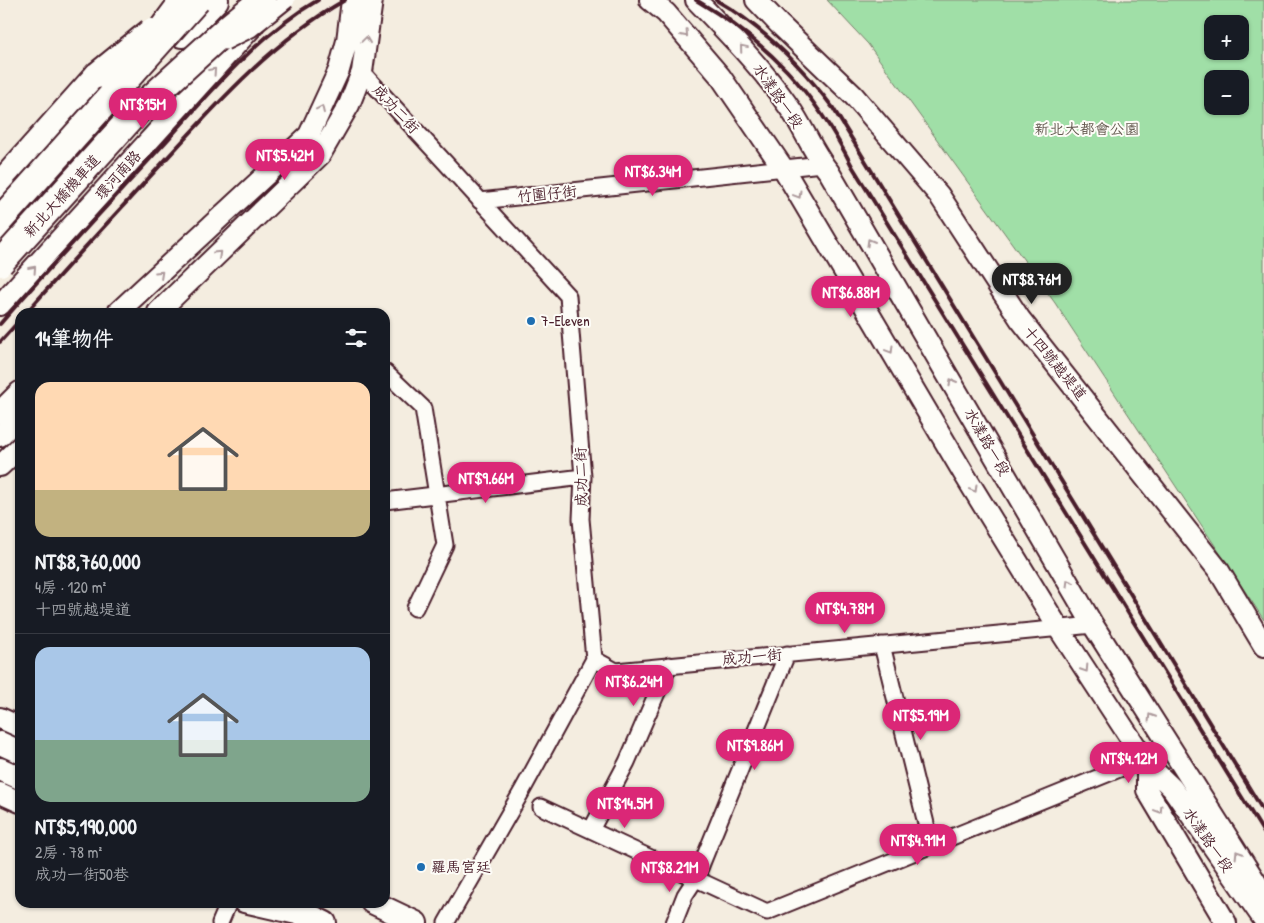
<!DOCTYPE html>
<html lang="zh-TW">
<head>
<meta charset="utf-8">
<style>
  :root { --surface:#171b24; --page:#20242c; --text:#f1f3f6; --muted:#9ea1a6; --line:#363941; --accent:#db2777 }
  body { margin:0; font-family:"Patrick Hand","LXGW WenKai TC",sans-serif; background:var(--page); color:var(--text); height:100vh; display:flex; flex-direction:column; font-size:19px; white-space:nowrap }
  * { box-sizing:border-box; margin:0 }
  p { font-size:16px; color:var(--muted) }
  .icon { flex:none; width:28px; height:28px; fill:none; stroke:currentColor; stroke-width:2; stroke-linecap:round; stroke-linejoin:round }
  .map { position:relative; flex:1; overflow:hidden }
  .panel { position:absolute; left:15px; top:308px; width:375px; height:600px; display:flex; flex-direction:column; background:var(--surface); border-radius:15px; box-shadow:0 1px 4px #0004 }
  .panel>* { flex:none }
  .tools { position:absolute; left:1204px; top:15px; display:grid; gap:10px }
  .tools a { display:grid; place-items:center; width:45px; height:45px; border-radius:10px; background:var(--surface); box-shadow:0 1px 4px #0004; font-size:25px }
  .price { position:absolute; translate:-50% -42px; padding:0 11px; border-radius:18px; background:var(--accent); color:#fff; font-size:16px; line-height:32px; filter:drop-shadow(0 1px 2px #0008) }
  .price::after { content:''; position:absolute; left:50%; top:30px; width:15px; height:11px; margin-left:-8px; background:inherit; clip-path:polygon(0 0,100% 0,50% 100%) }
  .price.active { background:#222; color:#fff }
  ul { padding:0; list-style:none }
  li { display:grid; align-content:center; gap:10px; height:265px; padding:0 20px }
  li+li { border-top:1px solid var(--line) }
  li span { display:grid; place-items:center; height:155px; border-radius:15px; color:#555 }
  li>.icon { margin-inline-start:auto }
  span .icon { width:90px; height:90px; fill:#fffc; stroke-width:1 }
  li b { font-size:21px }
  h2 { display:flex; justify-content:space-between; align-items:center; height:60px; padding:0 20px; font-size:21px }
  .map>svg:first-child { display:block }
  .green { fill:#a0dfa7; stroke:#757f69; fill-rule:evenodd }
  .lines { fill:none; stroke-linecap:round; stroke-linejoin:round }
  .minor-casing { stroke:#4a1f2b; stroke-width:19 }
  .tertiary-casing { stroke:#4a1f2b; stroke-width:24 }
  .secondary-casing { stroke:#4a1f2b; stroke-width:26 }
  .trunk-casing { stroke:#4a1f2b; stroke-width:30 }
  .minor { stroke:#fdfcf7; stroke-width:15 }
  .tertiary { stroke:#fdfcf7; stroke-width:20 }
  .secondary { stroke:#fdfcf7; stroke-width:22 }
  .trunk { stroke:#fdfcf7; stroke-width:26 }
  .rail { stroke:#4a1f2b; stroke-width:4 }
  .minor-bridge-casing { stroke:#4a1f2b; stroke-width:19; stroke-linecap:butt }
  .trunk-bridge-casing { stroke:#4a1f2b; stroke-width:30; stroke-linecap:butt }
  .minor-bridge { stroke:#fdfcf7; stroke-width:15 }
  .trunk-bridge { stroke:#fdfcf7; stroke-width:26 }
  .oneway { stroke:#ac999b }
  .poi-dot { fill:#1f6fb2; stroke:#fdfcf7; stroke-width:2 }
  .labels { text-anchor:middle; stroke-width:4; stroke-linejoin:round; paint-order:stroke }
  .street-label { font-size:15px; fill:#4a1f2b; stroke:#fdfcf7 }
  .park-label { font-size:15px; fill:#645950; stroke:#fdfcf7 }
  .poi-label { font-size:15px; fill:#4a1f2b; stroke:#fdfcf7; text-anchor:start }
</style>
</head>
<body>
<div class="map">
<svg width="1264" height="923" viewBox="0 0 1264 923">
  <rect width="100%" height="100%" fill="#f4ede0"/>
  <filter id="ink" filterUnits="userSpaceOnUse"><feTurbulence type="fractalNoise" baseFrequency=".02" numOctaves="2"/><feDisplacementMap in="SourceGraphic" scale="10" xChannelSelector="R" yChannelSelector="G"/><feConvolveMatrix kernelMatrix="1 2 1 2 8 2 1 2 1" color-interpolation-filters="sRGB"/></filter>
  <g filter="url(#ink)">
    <path class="green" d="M 827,0 L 1264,0 L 1264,620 L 1055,303 L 868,44 ZM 1212,24 L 1240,24 L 1240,51 L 1212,51 ZM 1212,79 L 1240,79 L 1240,106 L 1212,106 Z"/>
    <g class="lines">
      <defs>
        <path id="minor" d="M 362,72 L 568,296 L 583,477 L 581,519 L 594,659 L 522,791 L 446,923
          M 480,201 L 822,164
          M 385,372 L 423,408 L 445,545 L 415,608
          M 385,501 L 583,477
          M 882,645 L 931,844
          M 594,659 L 616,671 L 1093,625
          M 541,807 L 767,912 L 1144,759
          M 591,830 L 627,762 L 669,665
          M 220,923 L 229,902
          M 674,923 L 685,895 L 696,878 L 787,654"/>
        <path id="tertiary" d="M 650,0 L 666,13 L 720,76 L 783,168 L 964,474 L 1059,629 L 1144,759 L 1147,764 L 1147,790 L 1226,923
          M 696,0 C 729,34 762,68 789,107 C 804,128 813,153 829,172 L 1093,625 L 1264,895
          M 756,0 L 779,24 L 854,96 L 939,195 L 1020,319 L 1219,571 L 1264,646
          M 0,305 L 254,25
          M 118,312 L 309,135 L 339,70 L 347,41 L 352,0
          M 158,312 L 320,155 L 349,105 L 362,72 L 372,0
          M 0,436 L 20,416
          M 0,466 L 20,447
          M 0,718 L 20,727
          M 1147,764 L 1172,788 L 1264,920
          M 0,793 L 20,802
          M 244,902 L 301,915"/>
        <path id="secondary" d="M 0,413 L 20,393
          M 0,743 L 20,752
          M 0,769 L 20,778
          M 283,902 L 325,923
          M 372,902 L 416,923"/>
        <path id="trunk" d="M 182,34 L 215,0
          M 0,185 L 98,75
          M 0,238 L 29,205"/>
      </defs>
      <use href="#minor" class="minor-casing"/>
      <use href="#tertiary" class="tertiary-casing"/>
      <use href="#secondary" class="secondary-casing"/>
      <use href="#trunk" class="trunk-casing"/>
      <use href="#minor" class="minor"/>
      <use href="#tertiary" class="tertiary"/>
      <use href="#secondary" class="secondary"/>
      <use href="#trunk" class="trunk"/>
      <path class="rail" d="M 696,0 C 769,43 814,91 852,166 L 1264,833
        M 716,0 C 763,27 801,65 833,108 L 1264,812
        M 27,312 C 69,264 113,217 157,169 C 214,107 271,42 345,0
        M 0,324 C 52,264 107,206 161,147 C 209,94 256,36 318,0
        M 0,342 L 20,320"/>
      <defs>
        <path id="minor-bridge" d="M 154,31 L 177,0
          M 225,42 L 251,29 L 287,0"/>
        <path id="trunk-bridge" d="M 98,75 L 151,32
          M 0,220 L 197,0
          M 0,263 L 140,108 L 229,27 L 262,0"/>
      </defs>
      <use href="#minor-bridge" class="minor-bridge-casing"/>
      <use href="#trunk-bridge" class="trunk-bridge-casing"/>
      <use href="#minor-bridge" class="minor-bridge"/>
      <use href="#trunk-bridge" class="trunk-bridge"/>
    </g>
    <defs><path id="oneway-chevron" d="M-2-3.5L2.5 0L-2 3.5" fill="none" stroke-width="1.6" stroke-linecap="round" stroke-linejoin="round" transform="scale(1.25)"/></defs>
    <g class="oneway">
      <use href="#oneway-chevron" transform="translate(685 34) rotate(48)"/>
      <use href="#oneway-chevron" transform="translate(366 40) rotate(-82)"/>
      <use href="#oneway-chevron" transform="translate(743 48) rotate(-130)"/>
      <use href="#oneway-chevron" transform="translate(213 71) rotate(-48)"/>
      <use href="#oneway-chevron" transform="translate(321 109) rotate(-65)"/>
      <use href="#oneway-chevron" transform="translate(798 195) rotate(59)"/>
      <use href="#oneway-chevron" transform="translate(870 242) rotate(-120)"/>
      <use href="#oneway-chevron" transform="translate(218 254) rotate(-44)"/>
      <use href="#oneway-chevron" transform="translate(33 269) rotate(-48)"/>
      <use href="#oneway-chevron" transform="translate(160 274) rotate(-43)"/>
      <use href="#oneway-chevron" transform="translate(890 350) rotate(59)"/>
      <use href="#oneway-chevron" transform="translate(952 382) rotate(-120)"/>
      <use href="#oneway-chevron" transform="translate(974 489) rotate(59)"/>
      <use href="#oneway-chevron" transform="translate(1069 583) rotate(-120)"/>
      <use href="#oneway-chevron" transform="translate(1085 669) rotate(57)"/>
      <use href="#oneway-chevron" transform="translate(1151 717) rotate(-122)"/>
      <use href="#oneway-chevron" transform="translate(1159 810) rotate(59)"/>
      <use href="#oneway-chevron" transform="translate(1238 854) rotate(-122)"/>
    </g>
  </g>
  <g class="poi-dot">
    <circle cx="531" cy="321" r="5"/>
    <circle cx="421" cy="867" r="5"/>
  </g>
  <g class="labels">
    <g class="street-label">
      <text transform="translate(778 96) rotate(55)" y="5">水漾路一段</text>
      <text transform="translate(396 109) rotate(47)" y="5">成功二街</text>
      <text transform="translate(118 175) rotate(-48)" y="5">環河南路</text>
      <text transform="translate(547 194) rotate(-6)" y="5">竹圍仔街</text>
      <text transform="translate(62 196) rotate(-48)" y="5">新北大橋機車道</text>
      <text transform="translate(1055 363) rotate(51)" y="5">十四號越堤道</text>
      <text transform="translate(987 442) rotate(60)" y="5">水漾路一段</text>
      <text transform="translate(581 477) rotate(-91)" y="5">成功二街</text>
      <text transform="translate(752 657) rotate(-5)" y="5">成功一街</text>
      <text transform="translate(1208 840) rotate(55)" y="5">水漾路一段</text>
    </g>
    <g class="park-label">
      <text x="1087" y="134">新北大都會公園</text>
    </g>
    <g class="poi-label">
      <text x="541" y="326">7-Eleven</text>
      <text x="431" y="872">羅馬宮廷</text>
    </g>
  </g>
</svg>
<div class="tools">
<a>+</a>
<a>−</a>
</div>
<b class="price" style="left:143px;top:130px">NT$15M</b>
<b class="price" style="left:285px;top:181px">NT$5.42M</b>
<b class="price" style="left:653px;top:197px">NT$6.34M</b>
<b class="price active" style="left:1032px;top:305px">NT$8.76M</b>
<b class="price" style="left:851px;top:318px">NT$6.88M</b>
<b class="price" style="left:486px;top:504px">NT$9.66M</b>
<b class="price" style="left:845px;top:634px">NT$4.78M</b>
<b class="price" style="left:634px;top:707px">NT$6.24M</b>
<b class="price" style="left:921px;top:741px">NT$5.19M</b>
<b class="price" style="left:755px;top:771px">NT$9.86M</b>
<b class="price" style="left:1129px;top:784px">NT$4.12M</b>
<b class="price" style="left:625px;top:829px">NT$14.5M</b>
<b class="price" style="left:918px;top:866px">NT$4.91M</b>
<b class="price" style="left:670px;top:893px">NT$8.21M</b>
<section class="panel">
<h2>14筆物件<svg class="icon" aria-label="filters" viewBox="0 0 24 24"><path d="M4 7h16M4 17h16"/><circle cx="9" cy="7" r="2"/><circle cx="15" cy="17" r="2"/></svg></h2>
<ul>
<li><span style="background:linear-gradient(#ffd9b3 70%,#c2b280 0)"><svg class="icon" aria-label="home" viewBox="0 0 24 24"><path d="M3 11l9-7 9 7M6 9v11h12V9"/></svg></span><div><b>NT$8,760,000</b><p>4房 · 120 m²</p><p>十四號越堤道</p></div></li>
<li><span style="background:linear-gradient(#a9c7e8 60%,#7fa58c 0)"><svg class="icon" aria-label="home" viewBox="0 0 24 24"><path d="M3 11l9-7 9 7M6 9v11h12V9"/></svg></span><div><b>NT$5,190,000</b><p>2房 · 78 m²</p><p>成功一街50巷</p></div></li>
</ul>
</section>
</div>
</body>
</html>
